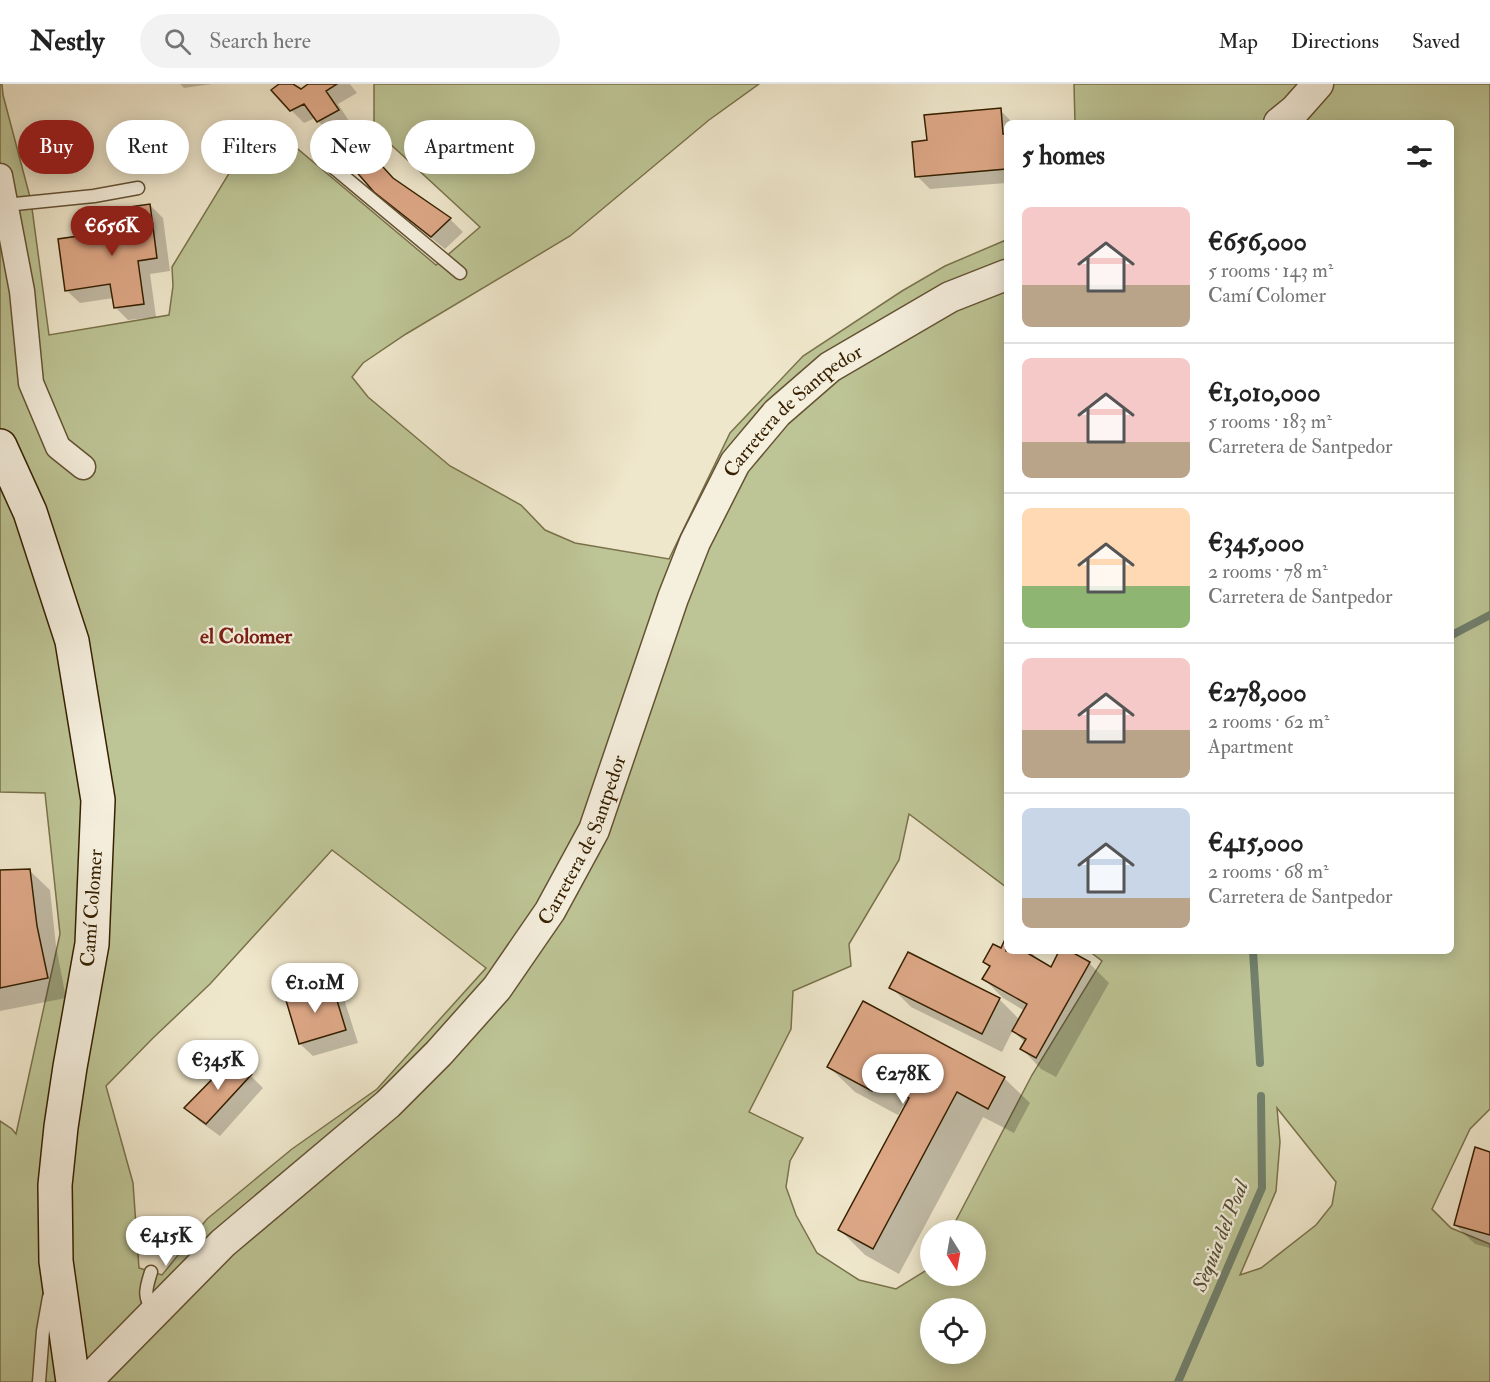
<!DOCTYPE html>
<html lang="en">
<head>
<meta charset="utf-8">
<style>
  :root { --surface:#fff; --page:#f2f2f2; --text:#222; --muted:#767676; --line:#e0e0e0; --accent:#8f2418 }
  body { margin:0; font-family:"IM FELL Double Pica",serif; background:var(--page); color:var(--text); height:100vh; display:flex; flex-direction:column; font-size:22px; white-space:nowrap }
  * { box-sizing:border-box; margin:0 }
  p { font-size:20px; color:var(--muted) }
  .icon { flex:none; width:33px; height:33px; fill:none; stroke:currentColor; stroke-width:2; stroke-linecap:round; stroke-linejoin:round }
  .map { position:relative; flex:1; overflow:hidden }
  .drawer { position:absolute; left:1004px; top:36px; width:450px; height:834px; display:flex; flex-direction:column; background:var(--surface); border-radius:9px; box-shadow:0 3px 15px #0003 }
  .drawer>* { flex:none }
  .banner { position:absolute; left:18px; top:36px; width:570px; height:54px; display:flex; gap:12px }
  .needle { width:39px; rotate:169deg }
  .controls { position:absolute; left:920px; top:1136px; display:grid; gap:12px }
  .controls a { display:grid; place-items:center; width:66px; height:66px; border-radius:50%; background:var(--surface); box-shadow:0 3px 15px #0003; font-size:30px }
  .price { position:absolute; translate:-50% -51px; padding:0 14px; border-radius:21px; background:#fff; color:#222; font-size:20px; line-height:39px; filter:drop-shadow(0 2px 3px #0008) }
  .price::after { content:''; position:absolute; left:50%; top:36px; width:18px; height:14px; margin-left:-9px; background:inherit; clip-path:polygon(0 0,100% 0,50% 100%) }
  .price.current { background:var(--accent); color:#fff }
  ul { padding:0; list-style:none }
  li { display:flex; align-items:center; gap:18px; height:150px; padding:0 18px }
  li+li { border-top:2px solid var(--line) }
  li span { display:grid; place-items:center; flex:none; width:168px; height:120px; border-radius:9px; color:#555 }
  li>.icon { margin-inline-start:auto }
  span .icon { width:72px; height:72px; fill:#fffc; stroke-width:1 }
  li b { font-size:26px }
  h2 { display:flex; justify-content:space-between; align-items:center; height:72px; padding:0 18px; font-size:26px }
  .pill { padding:0 21px; border-radius:27px; background:var(--surface); box-shadow:0 3px 15px #0003; font-size:21px; line-height:54px }
  .pill.current { background:var(--accent); color:#fff }
  header { display:flex; align-items:center; gap:36px; box-sizing:border-box; height:84px; padding:0 30px; background:var(--surface); border-bottom:2px solid var(--line) }
  header strong { font-size:28px }
  nav { display:flex; gap:33px; margin-inline-start:auto; font-size:21px }
  .search { width:420px; height:54px; background:var(--page); display:flex; align-items:center; gap:15px; box-sizing:border-box; padding:0 21px; border-radius:33px; color:var(--muted); font-size:22px }
  .map>svg:first-child { display:block }
  .green { fill:#bdc495; stroke:#7a724a; stroke-width:1.5; fill-rule:evenodd }
  .shadow { fill:#0003 }
  .lines { fill:none; stroke-linecap:round; stroke-linejoin:round }
  .stream { stroke:#72806c; stroke-width:8 }
  .building { fill:#dda786; stroke:#362000; stroke-width:1.5 }
  .service-casing { stroke:#645233; stroke-width:15 }
  .minor-casing { stroke:#645233; stroke-width:27 }
  .tertiary-casing { stroke:#645233; stroke-width:33 }
  .secondary-casing { stroke:#362000; stroke-width:36 }
  .service { stroke:#f5efde; stroke-width:12 }
  .minor { stroke:#f5efde; stroke-width:24 }
  .tertiary { stroke:#f5efde; stroke-width:30 }
  .secondary { stroke:#f5efde; stroke-width:33 }
  .labels { text-anchor:middle; stroke-width:4.5; stroke-linejoin:round; paint-order:stroke }
  .street-label { font-size:20px; fill:#362000; stroke:#f5efde }
  .neighbourhood-label { font-size:21px; font-weight:bold; fill:#7a1f14; stroke:#f5efde }
  .water-label { font-size:21px; font-style:italic; fill:#545036; stroke:#f5efde }
</style>
</head>
<body>
<header>
<strong>Nestly</strong>
<div class="search"><svg class="icon" aria-label="search" viewBox="0 0 24 24"><circle cx="10" cy="10" r="6"/><path d="M15 15l6 6"/></svg>Search here</div>
<nav><a>Map</a><a>Directions</a><a>Saved</a></nav>
</header>
<div class="map">
<svg width="1490" height="1298" viewBox="0 0 1490 1298">
  <rect width="100%" height="100%" fill="#efe7cc"/>
  <filter id="stains"><feTurbulence type="fractalNoise" baseFrequency=".00333" numOctaves="4"/><feColorMatrix values="0 0 0 0 .2 0 0 0 0 .09 0 0 0 0 .02 0 0 0 .5 -.17"/></filter>
  <radialGradient id="worn" r=".72"><stop offset=".6" stop-color="#630" stop-opacity="0"/><stop offset="1" stop-color="#630" stop-opacity=".3"/></radialGradient>
  <path class="green" d="M 0,0 L 2,0 L 3,11 L 31,117 L 49,251 L 169,231 L 173,202 L 172,183 L 242,68 L 268,58 L 293,61 L 436,181 L 480,143 L 374,45 L 374,0 L 759,0 L 709,36 L 570,152 L 406,250 L 363,279 L 352,293 L 368,313 L 450,382 L 521,421 L 545,446 L 575,459 L 669,475 L 730,349 L 803,272 L 902,207 L 945,182 L 1006,156 L 1006,803 L 909,730 L 899,776 L 849,860 L 851,882 L 793,907 L 791,945 L 749,1028 L 803,1054 L 790,1077 L 786,1103 L 796,1131 L 817,1169 L 859,1196 L 896,1205 L 930,1184 L 930,1191 L 975,1191 L 975,1146 L 951,1146 L 1032,991 L 1102,877 L 1089,867 L 1450,867 L 1450,39 L 1075,39 L 1074,0 L 1490,0 L 1490,1025 L 1470,1045 L 1432,1125 L 1451,1144 L 1490,1160 L 1490,1298 L 0,1298 L 0,1037 L 12,1045 L 16,1050 L 60,850 L 45,709 L 0,708 ZM 332,766 L 486,884 L 377,1005 L 292,1065 L 207,1135 L 162,1191 L 139,1184 L 133,1099 L 106,1002 L 153,954 L 210,900 ZM 1277,1024 L 1336,1098 L 1332,1121 L 1316,1141 L 1261,1184 L 1240,1191 L 1276,1107 L 1280,1058 ZM 930,1224 L 975,1224 L 975,1269 L 930,1269 Z"/>
  <path class="shadow" d="M 180,0 L 212,0 L 184,4 Z
    M 282,0 L 291,0 L 301,7 L 311,0 L 350,0 L 357,9 L 338,20 L 351,40 L 331,50 L 315,34 L 304,39 L 291,26 Z
    M 1000,26 L 1013,39 L 1006,39 L 1006,99 L 930,105 L 917,92 L 928,58 Z
    M 395,97 L 450,135 L 463,148 L 445,165 L 389,121 L 375,107 Z
    M 150,121 L 163,134 L 170,187 L 150,190 L 156,233 L 128,236 L 115,223 L 114,214 L 80,219 L 66,206 L 121,147 Z
    M 0,787 L 30,787 L 50,806 L 56,862 L 66,914 L 0,927 Z
    M 1006,856 L 1006,867 L 1030,867 L 1044,881 L 1051,885 L 1061,867 L 1067,867 L 1089,879 L 1109,899 L 1056,993 L 1041,985 L 1022,965 L 1025,959 L 1013,946 L 1002,968 L 911,923 L 891,903 L 999,915 L 1020,936 L 1025,927 L 1003,914 L 984,895 L 990,883 L 985,878 L 1001,866 Z
    M 331,902 L 344,915 L 358,959 L 313,972 L 300,960 Z
    M 829,983 L 1004,994 L 1030,1019 L 1014,1049 L 983,1033 L 899,1190 L 865,1171 L 840,1146 L 907,1020 L 905,1019 L 898,1031 L 855,1008 Z
    M 250,991 L 263,1004 L 220,1052 L 199,1037 L 186,1024 Z
    M 1490,1069 L 1490,1164 L 1475,1160 L 1455,1141 Z"/>
  <g class="lines">
    <path class="stream" d="M 1450,552 L 1490,531
      M 1253,867 L 1260,979
      M 1178,1298 L 1262,1104 L 1261,1012"/>
  </g>
  <path class="building" d="M 279,0 L 293,0 L 301,5 L 308,0 L 337,0 L 326,7 L 339,26 L 317,38 L 304,20 L 290,27 L 271,6 Z
    M 1001,24 L 1003,50 L 1006,50 L 1006,85 L 915,93 L 912,58 L 927,56 L 924,31 Z
    M 362,60 L 393,94 L 451,134 L 431,153 L 374,108 L 346,76 Z
    M 150,120 L 157,174 L 138,177 L 144,220 L 114,224 L 110,200 L 65,207 L 58,155 L 120,146 L 116,125 Z
    M 30,785 L 37,842 L 48,894 L 0,904 L 0,786 Z
    M 1006,853 L 1006,867 L 1024,867 L 1051,883 L 1059,867 L 1070,867 L 1090,878 L 1036,974 L 1020,965 L 1026,955 L 1012,947 L 1027,920 L 982,895 L 990,882 L 983,878 L 993,860 L 1001,864 Z
    M 908,868 L 1000,914 L 982,950 L 889,904 Z
    M 332,900 L 346,946 L 299,960 L 285,913 Z
    M 863,917 L 1005,993 L 988,1025 L 957,1008 L 873,1165 L 838,1146 L 909,1014 L 878,996 L 872,1007 L 827,983 Z
    M 233,974 L 252,990 L 206,1040 L 184,1024 Z
    M 1475,1063 L 1490,1068 L 1490,1151 L 1454,1141 Z"/>
  <g class="lines">
    <defs>
      <path id="service" d="M 322,74 L 460,189
        M 5,121 L 94,112 L 138,104
        M 151,1188 C 146,1204 142,1214 155,1228
        M 39,1298 L 43,1247 L 49,1213"/>
      <path id="minor" d="M 0,92 L 22,207 L 31,299 L 58,363 L 83,383"/>
      <g id="tertiary">
        <path d="M 1279,39 L 1295,26 L 1318,0"/>
        <path id="s1" d="M 86,1298 L 223,1159 L 388,1020 L 439,969 L 497,904 L 550,827 L 594,746 L 673,514 L 695,458 L 735,379 L 777,329 L 830,283 L 950,213 L 1006,191"/>
      </g>
      <path id="secondary" d="M 0,362 L 30,428 L 72,557 L 98,716 L 92,860 L 70,983 L 61,1043 L 55,1101 L 56,1177 L 73,1298"/>
    </defs>
    <use href="#service" class="service-casing"/>
    <use href="#minor" class="minor-casing"/>
    <use href="#tertiary" class="tertiary-casing"/>
    <use href="#secondary" class="secondary-casing"/>
    <use href="#service" class="service"/>
    <use href="#minor" class="minor"/>
    <use href="#tertiary" class="tertiary"/>
    <use href="#secondary" class="secondary"/>
  </g>
  <g class="labels">
    <g class="street-label">
      <text dy="7" stroke="none"><textPath href="#s1" startOffset="1228">Carretera de Santpedor</textPath></text>
      <text dy="7" stroke="none"><textPath href="#s1" startOffset="742">Carretera de Santpedor</textPath></text>
      <text transform="translate(91 824) rotate(-86)" y="7">Camí Colomer</text>
    </g>
    <g class="neighbourhood-label">
      <text x="246" y="559">el Colomer</text>
    </g>
    <g class="water-label">
      <text transform="translate(1220 1152) rotate(-68)" y="7">Sèquia del Poal</text>
    </g>
  </g>
  <rect width="100%" height="100%" filter="url(#stains)"/>
  <rect width="100%" height="100%" fill="url(#worn)"/>
</svg>
<div class="controls">
<a><svg class="needle" viewBox="-14 -14 28 28"><path d="M0-13l5 13h-10z" fill="#e53935"/><path d="M0 13l5-13h-10z" fill="#767676"/></svg></a>
<a><svg class="icon" aria-label="locate" viewBox="0 0 24 24"><circle cx="12" cy="12" r="6"/><path d="M12 2v4M12 18v4M2 12h4M18 12h4"/></svg></a>
</div>
<b class="price current" style="left:112px;top:173px">€656K</b>
<b class="price" style="left:315px;top:930px">€1.01M</b>
<b class="price" style="left:218px;top:1007px">€345K</b>
<b class="price" style="left:903px;top:1021px">€278K</b>
<b class="price" style="left:166px;top:1183px">€415K</b>
<div class="banner">
<a class="pill current">Buy</a>
<a class="pill">Rent</a>
<a class="pill">Filters</a>
<a class="pill">New</a>
<a class="pill">Apartment</a>
</div>
<section class="drawer">
<h2>5 homes<svg class="icon" aria-label="filters" viewBox="0 0 24 24"><path d="M4 7h16M4 17h16"/><circle cx="9" cy="7" r="2"/><circle cx="15" cy="17" r="2"/></svg></h2>
<ul>
<li><span style="background:linear-gradient(#f6c9c9 65%,#b9a48a 0)"><svg class="icon" aria-label="home" viewBox="0 0 24 24"><path d="M3 11l9-7 9 7M6 9v11h12V9"/></svg></span><div><b>€656,000</b><p>5 rooms · 143 m²</p><p>Camí Colomer</p></div></li>
<li><span style="background:linear-gradient(#f6c9c9 70%,#b9a48a 0)"><svg class="icon" aria-label="home" viewBox="0 0 24 24"><path d="M3 11l9-7 9 7M6 9v11h12V9"/></svg></span><div><b>€1,010,000</b><p>5 rooms · 183 m²</p><p>Carretera de Santpedor</p></div></li>
<li><span style="background:linear-gradient(#ffd9b3 65%,#8fb573 0)"><svg class="icon" aria-label="home" viewBox="0 0 24 24"><path d="M3 11l9-7 9 7M6 9v11h12V9"/></svg></span><div><b>€345,000</b><p>2 rooms · 78 m²</p><p>Carretera de Santpedor</p></div></li>
<li><span style="background:linear-gradient(#f6c9c9 60%,#b9a48a 0)"><svg class="icon" aria-label="home" viewBox="0 0 24 24"><path d="M3 11l9-7 9 7M6 9v11h12V9"/></svg></span><div><b>€278,000</b><p>2 rooms · 62 m²</p><p>Apartment</p></div></li>
<li><span style="background:linear-gradient(#c9d6e8 75%,#b9a48a 0)"><svg class="icon" aria-label="home" viewBox="0 0 24 24"><path d="M3 11l9-7 9 7M6 9v11h12V9"/></svg></span><div><b>€415,000</b><p>2 rooms · 68 m²</p><p>Carretera de Santpedor</p></div></li>
</ul>
</section>
</div>
</body>
</html>
